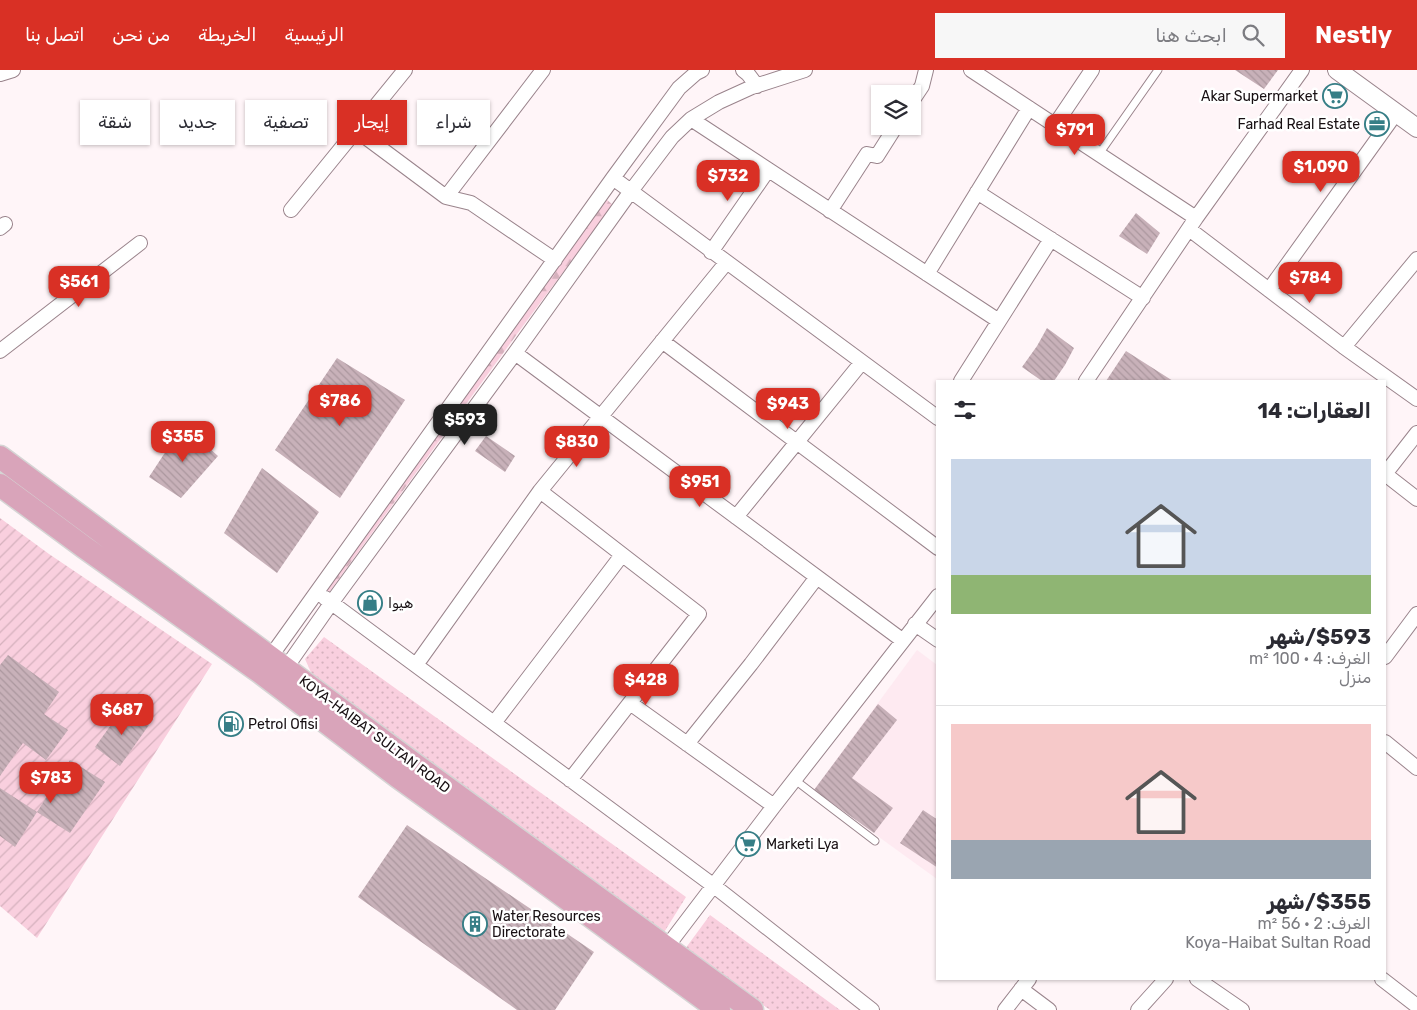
<!DOCTYPE html>
<html lang="ar">
<head>
<meta charset="utf-8">
<style>
  :root { --surface:#fff; --page:#f7f7f7; --text:#2b2b33; --muted:#7c7c81; --line:#e1e1e2; --accent:#d93025 }
  body { margin:0; font-family:Rubik,Cairo,sans-serif; background:var(--page); color:var(--text); direction:rtl; height:100vh; display:flex; flex-direction:column; font-size:19px; white-space:nowrap }
  * { box-sizing:border-box; margin:0 }
  p { font-size:16px; color:var(--muted) }
  .icon { flex:none; width:28px; height:28px; fill:none; stroke:currentColor; stroke-width:2; stroke-linecap:round; stroke-linejoin:round }
  .map { position:relative; flex:1; overflow:hidden; direction:ltr }
  .drawer { position:absolute; left:936px; top:310px; width:450px; height:600px; display:flex; flex-direction:column; background:var(--surface); border-radius:0px; box-shadow:0 1px 4px #0004; direction:rtl }
  .drawer>* { flex:none }
  .banner { position:absolute; left:15px; top:30px; width:475px; height:45px; direction:rtl; display:flex; gap:10px }
  .buttons { position:absolute; left:871px; top:15px; display:grid; gap:10px }
  .buttons a { display:grid; place-items:center; width:50px; height:50px; border-radius:0px; background:var(--surface); box-shadow:0 1px 4px #0004; font-size:25px }
  .price { position:absolute; translate:-50% -42px; padding:0 11px; border-radius:10px; background:var(--accent); color:#fff; font-size:16px; line-height:32px; filter:drop-shadow(0 1px 2px #0008) }
  .price::after { content:''; position:absolute; left:50%; top:30px; width:15px; height:11px; margin-left:-8px; background:inherit; clip-path:polygon(0 0,100% 0,50% 100%) }
  .price.on { background:#222; color:#fff }
  ul { padding:0; list-style:none }
  li { display:grid; align-content:center; gap:10px; height:265px; padding:0 15px }
  li+li { border-top:1px solid var(--line) }
  li span { display:grid; place-items:center; height:155px; border-radius:0px; color:#555 }
  li>.icon { margin-inline-start:auto }
  span .icon { width:90px; height:90px; fill:#fffc; stroke-width:1 }
  li b { font-size:21px }
  h2 { display:flex; justify-content:space-between; align-items:center; height:60px; padding:0 15px; font-size:21px }
  .chip { padding:0 18px; border-radius:0px; background:var(--surface); box-shadow:0 1px 4px #0004; font-size:18px; line-height:45px }
  .chip.on { background:var(--accent); color:#fff }
  header { display:flex; align-items:center; gap:30px; box-sizing:border-box; height:70px; padding:0 25px; background:var(--accent); color:#fff }
  header strong { font-size:24px }
  nav { display:flex; gap:28px; margin-inline-start:auto; font-size:18px }
  .search { width:350px; height:45px; background:var(--page); display:flex; align-items:center; gap:12px; box-sizing:border-box; padding:0 18px; border-radius:0px; color:var(--muted); font-size:19px }
  .map>svg:first-child { display:block }
  .built { fill:#feeaf1 }
  .grass { fill:url(#grass-dots) }
  .forest { fill:url(#forest-firs) }
  .garden { fill:url(#garden-furrows) }
  .building { fill:url(#building-back-hatch) }
  .lines { fill:none; stroke-linecap:round; stroke-linejoin:round }
  .service-casing { stroke:#9a848c; stroke-width:9 }
  .minor-casing { stroke:#9a848c; stroke-width:16 }
  .tertiary-casing { stroke:#9a848c; stroke-width:20 }
  .primary-casing { stroke:#d5d4d4; stroke-width:25 }
  .service { stroke:#fff; stroke-width:7 }
  .minor { stroke:#fff; stroke-width:14 }
  .tertiary { stroke:#fff; stroke-width:18 }
  .primary { stroke:#d9a4ba; stroke-width:22 }
  .labels { text-anchor:middle; stroke-width:5; stroke-linejoin:round; paint-order:stroke }
  .poi-label { font-size:14px; fill:#170f12; stroke:#fff; text-anchor:start }
  .street-label { font-size:14px; fill:#170f12; stroke:#fff }
</style>
</head>
<body>
<header>
<strong>Nestly</strong>
<div class="search"><svg class="icon" aria-label="search" viewBox="0 0 24 24"><circle cx="10" cy="10" r="6"/><path d="M15 15l6 6"/></svg>ابحث هنا</div>
<nav><a>الرئيسية</a><a>الخريطة</a><a>من نحن</a><a>اتصل بنا</a></nav>
</header>
<div class="map">
<svg width="1417" height="940" viewBox="0 0 1417 940">
  <defs>
    <pattern id="grass-dots" width="8" height="8" patternUnits="userSpaceOnUse" patternTransform="scale(1.25)"><rect width="8" height="8" fill="#f9cfde"/><path d="M2 2h.1M6 6h.1" fill="none" stroke="#d5b1bd" stroke-width="1.8" stroke-linecap="round"/></pattern>
    <pattern id="forest-firs" width="22" height="20" patternUnits="userSpaceOnUse" patternTransform="scale(1.25)"><rect width="22" height="20" fill="#f9cfde"/><path d="M5 1l3.5 6h-7zM16 11l3.5 6h-7z" fill="#d5b1bd"/></pattern>
    <pattern id="garden-furrows" width="10" height="10" patternUnits="userSpaceOnUse" patternTransform="scale(1.25)"><rect width="10" height="10" fill="#f9cfde"/><path d="M-1 1l2-2M0 10L10 0M9 11l2-2" fill="none" stroke="#d5b1bd"/></pattern>
    <pattern id="building-back-hatch" width="6" height="6" patternUnits="userSpaceOnUse" patternTransform="scale(1.25)"><rect width="6" height="6" fill="#c8b1b9"/><path d="M-1 5l2 2M0 0l6 6M5-1l2 2" fill="none" stroke="#ab979e"/></pattern>
  </defs>
  <rect width="100%" height="100%" fill="#fff5f8"/>
  <path class="built" d="M 917,580 L 937,595 L 937,809 L 814,720 Z"/>
  <path class="grass" d="M 324,567 L 686,827 L 663,864 L 314,609 L 305,589 Z
    M 710,845 L 840,940 L 770,940 L 685,879 Z"/>
  <path class="forest" d="M 606,129 L 613,135 L 520,260 L 327,525 L 321,520 Z"/>
  <path class="garden" d="M 0,448 L 49,484 L 212,594 L 37,868 L 0,836 Z"/>
  <path class="building" d="M 1235,0 L 1278,0 L 1264,19 Z
    M 1136,143 L 1160,163 L 1147,184 L 1119,166 Z
    M 1047,258 L 1074,278 L 1065,295 L 1054,311 L 1042,311 L 1022,297 L 1037,276 Z
    M 1126,281 L 1173,311 L 1106,311 Z
    M 337,288 L 405,330 L 340,428 L 275,380 Z
    M 183,355 L 218,386 L 181,428 L 149,407 Z
    M 486,366 L 515,386 L 505,402 L 475,381 Z
    M 262,398 L 319,442 L 277,503 L 224,463 Z
    M 8,585 L 59,622 L 44,644 L 68,660 L 46,690 L 23,673 L 0,706 L 0,595 Z
    M 878,634 L 897,650 L 852,708 L 893,738 L 874,763 L 814,720 Z
    M 124,637 L 149,655 L 120,696 L 95,677 Z
    M 70,690 L 105,712 L 70,763 L 37,742 L 15,777 L 0,766 L 0,718 L 37,742 Z
    M 923,740 L 938,750 L 938,798 L 900,773 Z
    M 407,755 L 594,882 L 555,940 L 517,940 L 358,827 Z"/>
  <g class="lines">
    <defs>
      <path id="service" d="M 1099,84 L 1158,0
        M 795,710 L 875,771"/>
      <path id="minor" d="M 743,0 L 748,4 L 757,16
        M 971,0 L 1196,148
        M 0,4 L 13,0
        M 912,31 L 922,16 L 926,0
        M 691,49 L 999,251
        M 1055,55 L 1092,0
        M 356,60 L 446,127 L 471,133 L 555,190
        M 613,108 L 938,348
        M 977,122 L 1143,228
        M 446,127 L 543,0
        M 291,140 L 405,0
        M 830,141 L 867,84 L 877,86 L 896,56
        M 0,158 L 5,154
        M 1189,159 L 1344,277 L 1417,329
        M 711,182 L 768,100
        M 927,204 L 1029,38
        M 1269,220 L 1396,43
        M 662,271 L 938,478
        M 1344,277 L 1417,189
        M 0,281 L 140,173
        M 515,283 L 902,570
        M 961,311 L 1051,169
        M 1086,311 L 1196,148 L 1302,0
        M 1385,404 L 1417,363
        M 1385,404 L 1417,429
        M 540,421 L 699,544 L 570,710
        M 736,447 L 862,292
        M 325,528 L 714,816 L 872,940
        M 915,554 L 938,570
        M 1385,587 L 1417,544
        M 266,593 L 613,108 L 679,18 L 696,3 L 702,0
        M 416,595 L 540,421 L 726,193
        M 281,605 L 332,532 L 515,283 L 631,121 L 672,67 L 691,49 L 719,32 L 752,17 L 805,0
        M 630,633 L 774,736
        M 494,653 L 622,485
        M 1385,672 L 1417,698
        M 687,674 L 751,594 L 817,507
        M 666,878 L 774,736 L 938,526
        M 1197,909 L 1242,940
        M 1382,909 L 1417,936
        M 1021,919 L 1049,940
        M 1005,940 L 1029,909
        M 1138,940 L 1166,909"/>
      <path id="tertiary" d="M 1337,0 L 1417,58"/>
      <path id="primary" d="M 0,387 L 417,696 L 752,940
        M 0,415 L 84,477 L 260,602 L 397,706 L 514,790 L 719,940"/>
    </defs>
    <use href="#service" class="service-casing"/>
    <use href="#minor" class="minor-casing"/>
    <use href="#tertiary" class="tertiary-casing"/>
    <use href="#primary" class="primary-casing"/>
    <use href="#service" class="service"/>
    <use href="#minor" class="minor"/>
    <use href="#tertiary" class="tertiary"/>
    <use href="#primary" class="primary"/>
  </g>
  <defs>
    <symbol id="supermarket-ring" viewBox="-11 -11 22 22"><circle r="9.5" fill="#fff" stroke="#367e86" stroke-width="1.5"/><path d="M-6-5.5h2.5l.6 2H6L4.5 2H-2.5L-4.4-4H-6ZM-1.5 3.2a1.3 1.3 0 1 0 .1 0ZM3 3.2a1.3 1.3 0 1 0 .1 0Z" fill="#367e86"/></symbol>
    <symbol id="office-ring" viewBox="-11 -11 22 22"><circle r="9.5" fill="#fff" stroke="#367e86" stroke-width="1.5"/><path d="M-6-3h4V-5.5h4V-3h4V5H-6ZM-1-4.5V-3h2v-1.5ZM-6 0V1H6V0Z" fill="#367e86"/></symbol>
    <symbol id="shop-ring" viewBox="-11 -11 22 22"><circle r="9.5" fill="#fff" stroke="#367e86" stroke-width="1.5"/><path d="M-5-2.5h2.3a2.7 3.5 0 0 1 5.4 0H5L5.5 6h-11ZM-1.5-2.5h3a1.5 2.3 0 0 0-3 0Z" fill="#367e86"/></symbol>
    <symbol id="fuel-ring" viewBox="-11 -11 22 22"><circle r="9.5" fill="#fff" stroke="#367e86" stroke-width="1.5"/><path d="M-5.5-6h7V0h2V4h1.3V-2.5L3-4.5l.8-.8L6-3V5H2.5V1h-1V6h-7ZM-4.2-4.7v3.2H.2V-4.7Z" fill="#367e86"/></symbol>
    <symbol id="building-ring" viewBox="-11 -11 22 22"><circle r="9.5" fill="#fff" stroke="#367e86" stroke-width="1.5"/><path d="M-4-6H4V6H1V3H-1V6H-4ZM-2.5-4.3h1.7v1.8h-1.7ZM.8-4.3h1.7v1.8H.8ZM-2.5-1h1.7V.8h-1.7ZM.8-1h1.7V.8H.8Z" fill="#367e86"/></symbol>
  </defs>
  <g fill-rule="evenodd">
    <use href="#supermarket-ring" x="1321" y="12" width="28" height="28"/>
    <use href="#office-ring" x="1363" y="40" width="28" height="28"/>
    <use href="#shop-ring" x="356" y="519" width="28" height="28"/>
    <use href="#fuel-ring" x="217" y="640" width="28" height="28"/>
    <use href="#supermarket-ring" x="734" y="760" width="28" height="28"/>
    <use href="#building-ring" x="461" y="840" width="28" height="28"/>
  </g>
  <g class="labels">
    <g class="poi-label">
      <text x="1318" y="31" text-anchor="end">Akar Supermarket</text>
      <text x="1360" y="59" text-anchor="end">Farhad Real Estate</text>
      <text x="388" y="538">هیوا</text>
      <text x="248" y="659">Petrol Ofisi</text>
      <text x="766" y="779">Marketi Lya</text>
      <text x="492" y="851">Water Resources<tspan x="492" dy="16">Directorate</tspan></text>
    </g>
    <g class="street-label">
      <text transform="translate(375 664) rotate(37)" y="5">KOYA-HAIBAT SULTAN ROAD</text>
    </g>
  </g>
</svg>
<div class="buttons">
<a><svg class="icon" aria-label="layers" viewBox="0 0 24 24"><path d="M12 4l9 5-9 5-9-5zM3 14l9 5 9-5"/></svg></a>
</div>
<b class="price" style="left:1075px;top:86px">$791</b>
<b class="price" style="left:1321px;top:123px">$1,090</b>
<b class="price" style="left:728px;top:132px">$732</b>
<b class="price" style="left:1310px;top:234px">$784</b>
<b class="price" style="left:79px;top:238px">$561</b>
<b class="price" style="left:340px;top:357px">$786</b>
<b class="price" style="left:788px;top:360px">$943</b>
<b class="price on" style="left:465px;top:376px">$593</b>
<b class="price" style="left:183px;top:393px">$355</b>
<b class="price" style="left:577px;top:398px">$830</b>
<b class="price" style="left:700px;top:438px">$951</b>
<b class="price" style="left:646px;top:636px">$428</b>
<b class="price" style="left:122px;top:666px">$687</b>
<b class="price" style="left:51px;top:734px">$783</b>
<div class="banner">
<a class="chip">شراء</a>
<a class="chip on">إيجار</a>
<a class="chip">تصفية</a>
<a class="chip">جديد</a>
<a class="chip">شقة</a>
</div>
<section class="drawer">
<h2>العقارات: 14<svg class="icon" aria-label="filters" viewBox="0 0 24 24"><path d="M4 7h16M4 17h16"/><circle cx="9" cy="7" r="2"/><circle cx="15" cy="17" r="2"/></svg></h2>
<ul>
<li><span style="background:linear-gradient(#c9d6e8 75%,#8fb573 0)"><svg class="icon" aria-label="home" viewBox="0 0 24 24"><path d="M3 11l9-7 9 7M6 9v11h12V9"/></svg></span><div><b>$593/شهر</b><p>الغرف: 4 · 100 m²</p><p>منزل</p></div></li>
<li><span style="background:linear-gradient(#f6c9c9 75%,#9aa5b1 0)"><svg class="icon" aria-label="home" viewBox="0 0 24 24"><path d="M3 11l9-7 9 7M6 9v11h12V9"/></svg></span><div><b>$355/شهر</b><p>الغرف: 2 · 56 m²</p><p>Koya-Haibat Sultan Road</p></div></li>
</ul>
</section>
</div>
</body>
</html>
